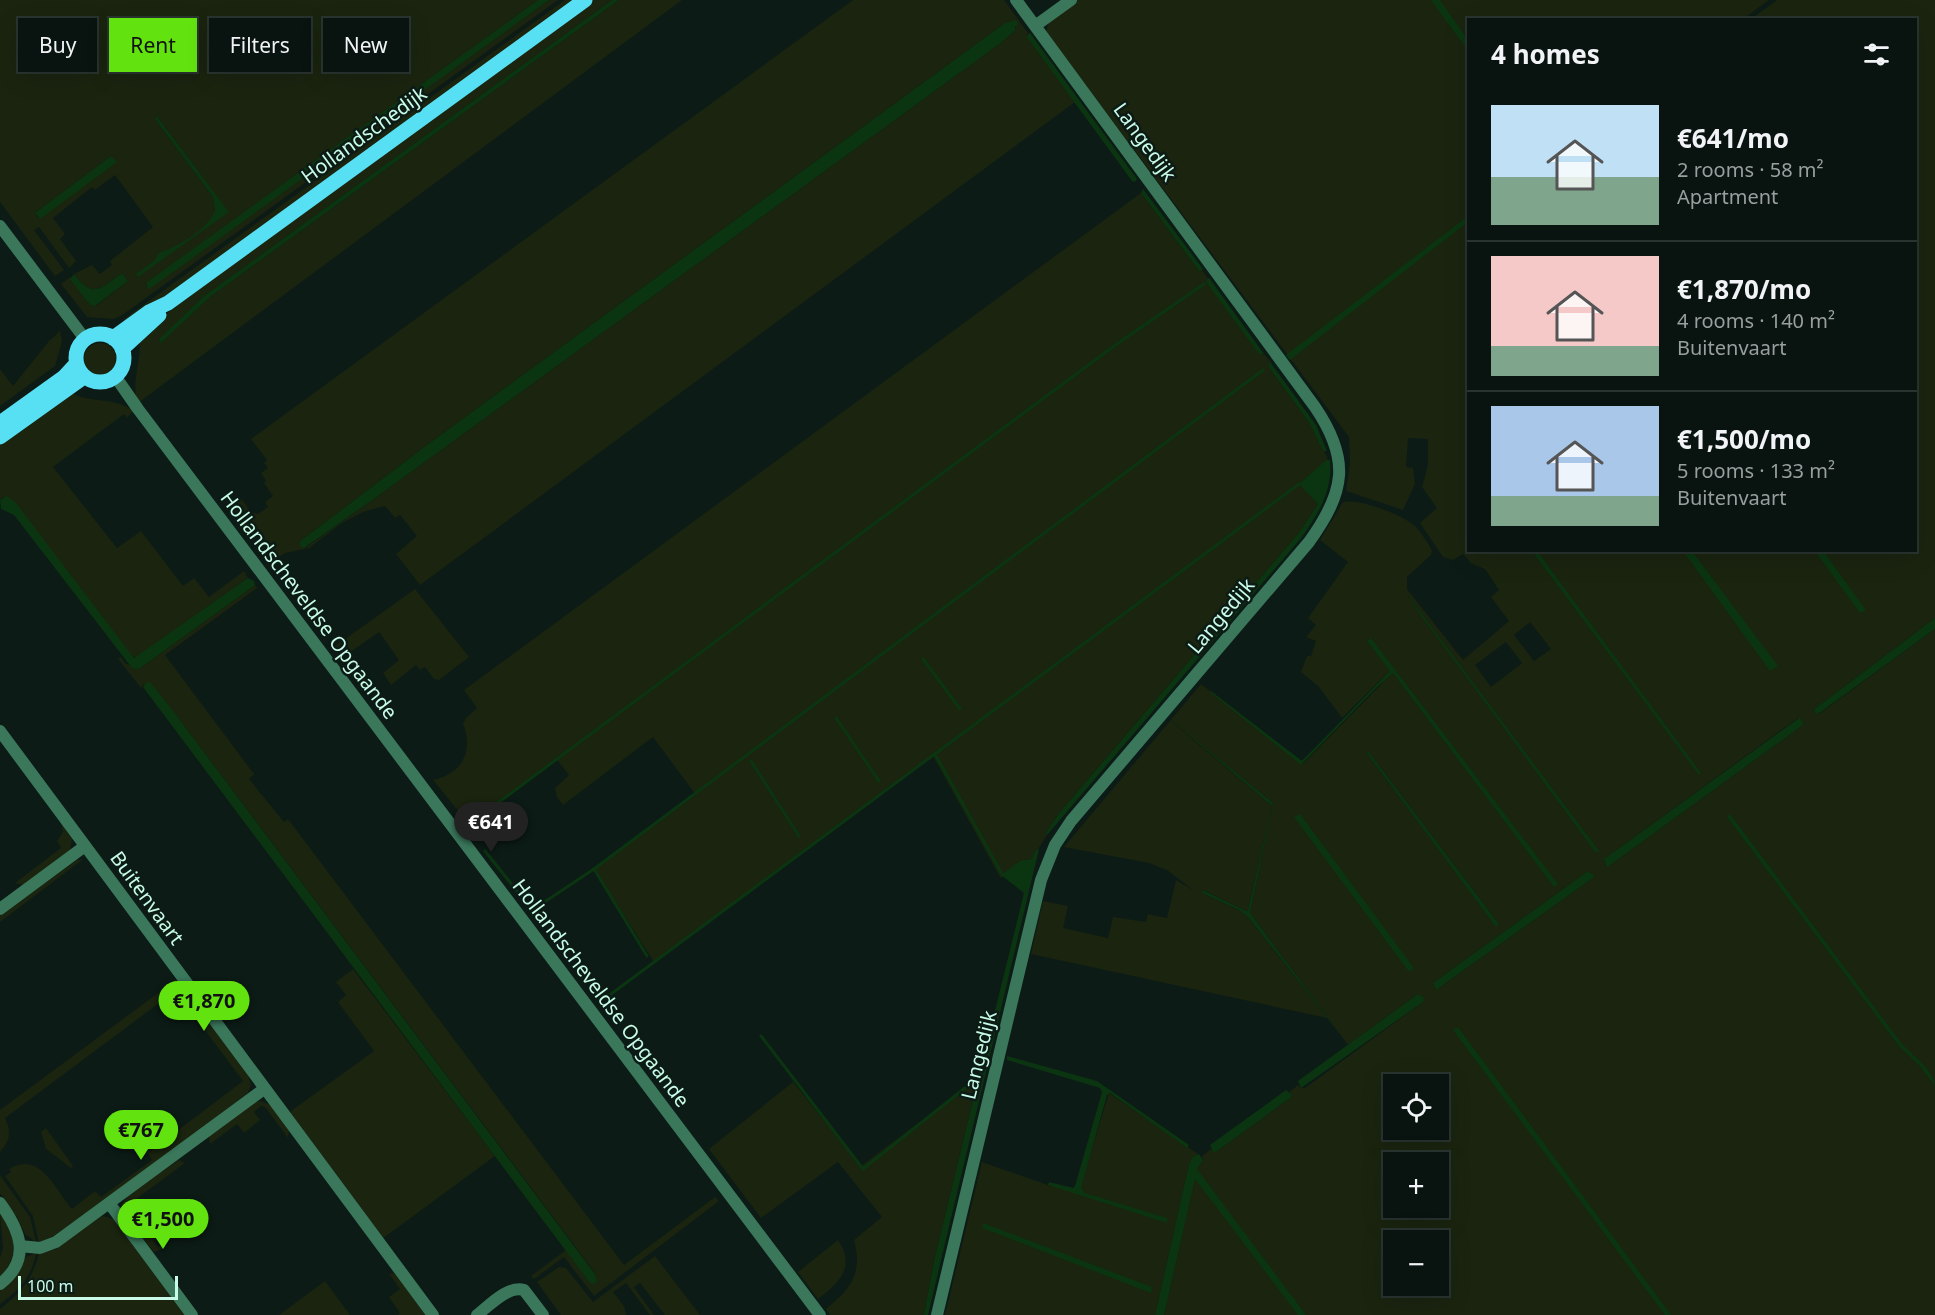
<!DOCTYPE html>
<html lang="en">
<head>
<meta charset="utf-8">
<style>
  :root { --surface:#091410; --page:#17211e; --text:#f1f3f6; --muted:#999e9f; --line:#293330; --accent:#62e20f }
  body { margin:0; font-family:"Noto Sans",sans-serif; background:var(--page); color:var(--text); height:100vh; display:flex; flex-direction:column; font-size:22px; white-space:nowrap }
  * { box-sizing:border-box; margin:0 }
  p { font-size:20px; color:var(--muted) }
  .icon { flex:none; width:33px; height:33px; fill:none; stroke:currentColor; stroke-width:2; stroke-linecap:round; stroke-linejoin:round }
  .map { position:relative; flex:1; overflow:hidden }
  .sheet { position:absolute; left:1467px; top:18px; width:450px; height:534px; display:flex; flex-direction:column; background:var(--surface); border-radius:0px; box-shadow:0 6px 24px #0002,0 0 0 2px var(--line) }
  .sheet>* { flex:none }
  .hud { position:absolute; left:18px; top:18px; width:570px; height:54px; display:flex; gap:12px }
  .controls { position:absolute; left:1383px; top:1074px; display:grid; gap:12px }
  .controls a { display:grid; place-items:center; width:66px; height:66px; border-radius:0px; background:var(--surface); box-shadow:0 6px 24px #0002,0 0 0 2px var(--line); font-size:30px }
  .scale { position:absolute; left:18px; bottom:15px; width:160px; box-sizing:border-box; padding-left:6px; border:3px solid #c9fce8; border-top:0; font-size:16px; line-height:21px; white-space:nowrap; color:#c9fce8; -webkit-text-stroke:4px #0c1b16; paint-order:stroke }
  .price { position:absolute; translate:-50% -51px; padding:0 14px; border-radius:21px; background:var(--accent); color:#111; font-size:20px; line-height:39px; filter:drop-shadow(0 2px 3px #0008) }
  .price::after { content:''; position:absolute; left:50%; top:36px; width:18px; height:14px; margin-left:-9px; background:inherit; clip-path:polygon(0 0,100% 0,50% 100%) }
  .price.on { background:#222; color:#fff }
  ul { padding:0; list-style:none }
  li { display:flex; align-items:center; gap:18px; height:150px; padding:0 24px }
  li+li { border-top:2px solid var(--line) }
  li span { display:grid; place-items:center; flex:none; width:168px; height:120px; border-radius:0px; color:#555 }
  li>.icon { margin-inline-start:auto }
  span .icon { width:72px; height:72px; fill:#fffc; stroke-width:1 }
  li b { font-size:26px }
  h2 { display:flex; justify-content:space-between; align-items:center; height:72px; padding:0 24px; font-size:26px }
  .pill { padding:0 21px; border-radius:0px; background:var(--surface); box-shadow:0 6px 24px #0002,0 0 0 2px var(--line); font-size:21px; line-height:54px }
  .pill.on { background:var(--accent); color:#111 }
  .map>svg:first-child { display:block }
  .green { fill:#1a240f; fill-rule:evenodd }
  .water { fill:#0b3511 }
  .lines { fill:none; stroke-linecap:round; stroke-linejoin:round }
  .stream { stroke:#0b3511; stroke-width:3 }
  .minor { stroke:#3a775b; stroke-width:12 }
  .major { stroke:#57e0f4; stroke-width:15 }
  .labels { text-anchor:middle; stroke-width:5; stroke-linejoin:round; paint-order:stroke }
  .street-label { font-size:20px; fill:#c9fce8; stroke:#0c1b16 }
</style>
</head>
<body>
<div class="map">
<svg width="1935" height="1315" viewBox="0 0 1935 1315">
  <rect width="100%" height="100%" fill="#0c1b16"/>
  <path class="green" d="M 0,0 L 538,0 L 148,282 L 146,286 L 149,288 L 549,0 L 558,0 L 121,316 L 113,319 L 87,317 L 61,284 L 70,277 L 90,305 L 96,306 L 128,281 L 122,273 C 100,289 93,299 74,274 L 92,265 L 100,274 L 112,265 L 110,261 L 153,227 L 115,175 L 95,190 L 92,187 L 53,218 L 65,234 L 60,239 L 76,261 L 69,268 L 39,227 L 34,230 L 64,270 L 55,276 L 0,202 ZM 156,115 L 157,116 L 228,212 L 211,220 L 215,212 L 213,197 L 155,119 ZM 111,156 L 116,162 L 39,219 L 35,213 Z
    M 565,0 L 574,0 L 166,296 L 128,323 L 124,319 Z
    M 594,0 L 612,0 L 204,296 L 160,339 L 161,343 L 210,297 L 619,0 L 682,0 L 138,403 C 130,383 143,358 139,337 L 185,298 Z
    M 853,0 L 1004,0 L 1028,33 L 1026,36 L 1075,102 L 420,585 L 396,554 L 417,536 L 400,515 L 395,518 L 385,506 L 363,512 L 342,523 L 309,548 L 285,553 L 270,563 L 226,507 L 241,498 L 251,512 L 258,514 L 268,507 L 265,502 L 273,496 L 264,483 L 266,481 L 261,473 L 268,468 L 264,463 L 267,460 L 251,439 ZM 1016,21 L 1016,30 L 998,45 L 378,496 L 305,548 L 299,542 L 431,442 L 1005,23 Z
    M 1077,0 L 1769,0 L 1743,19 L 1468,20 L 1468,550 L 1916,550 L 1916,20 L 1751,19 L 1777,0 L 1935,0 L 1935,618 L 1813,710 L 1819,714 L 1935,629 L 1935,1315 L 1164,1315 L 1197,1169 L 1203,1160 L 1202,1156 L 1211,1149 L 1216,1152 L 1290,1098 L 1289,1092 L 1298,1085 L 1301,1088 L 1305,1088 L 1423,1002 L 1423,998 L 1418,994 L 1348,1045 L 1250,913 L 1273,803 L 1171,721 L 1272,806 L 1248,910 L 1246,911 L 1204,890 L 1202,893 L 1239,910 L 1249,918 L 1327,1018 L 1031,954 L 1043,901 L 1068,906 L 1063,928 L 1108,938 L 1113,917 L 1146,922 L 1148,914 L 1167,918 L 1176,880 L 1193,890 L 1167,870 L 1149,863 L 1064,847 L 1201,684 L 1300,762 L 1319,743 L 1301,762 L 1303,764 L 1392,673 L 1390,671 L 1342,718 L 1319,687 L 1301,672 L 1307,656 L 1311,656 L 1316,641 L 1306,637 L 1316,625 L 1308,618 L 1348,562 L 1320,540 L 1343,502 C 1360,499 1402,514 1415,526 C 1422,533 1427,542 1432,550 L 1431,555 L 1407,577 L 1407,589 L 1463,660 L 1509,621 L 1491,597 L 1499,590 L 1485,569 L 1471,563 L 1463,554 L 1453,560 L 1443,557 L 1420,523 L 1437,508 L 1422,487 L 1428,465 L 1428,439 L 1408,438 L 1406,467 L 1413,468 L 1415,484 L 1403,510 L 1346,491 L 1350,464 L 1349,437 L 1046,32 L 1050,20 ZM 1407,594 L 1598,851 L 1597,853 L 1419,613 ZM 1530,622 L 1551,649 L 1534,661 L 1514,635 ZM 1506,642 L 1522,663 L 1491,687 L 1475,665 ZM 1798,718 L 1804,723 L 1803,725 L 1609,866 L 1606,866 L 1604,859 ZM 1368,751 L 1499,924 L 1499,925 L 1496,926 L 1366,752 ZM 1588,871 L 1594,875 L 1593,878 L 1436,990 L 1433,983 ZM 1394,1084 L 1438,1084 L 1438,1130 L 1394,1130 ZM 1394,1162 L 1438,1162 L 1438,1208 L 1394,1208 ZM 1394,1240 L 1438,1240 L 1438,1286 L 1394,1286 Z
    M 1141,193 L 1199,271 L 1202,270 L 1262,355 L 1264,354 L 1271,362 L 1268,366 L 1310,424 L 1328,459 L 1300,483 L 1318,504 L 1298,534 L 1060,812 L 1046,832 L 1047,835 L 1032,859 L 1025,860 L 1001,878 L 1000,877 L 933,756 L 654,962 L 594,869 L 696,795 L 653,737 L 563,805 L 557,797 L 555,788 L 569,775 L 557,760 L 469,824 L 433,780 C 462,774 474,751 463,724 L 466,718 L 477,708 L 464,690 Z
    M 60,331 L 62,341 L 55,366 L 0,406 L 0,369 L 13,386 L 49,341 Z
    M84 359a16 16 0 1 1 32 0a16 16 0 1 1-32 0Z
    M 73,393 C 85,403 115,396 133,411 L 127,418 L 124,414 L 53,467 L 117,548 L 141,531 L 183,586 L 194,578 L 209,597 L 244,571 L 248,578 L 136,658 L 132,656 L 3,497 L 0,500 L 0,441 Z
    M 255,585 L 257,588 L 165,655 L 254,774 L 249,779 L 284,822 L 288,819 L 624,1265 L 715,1197 L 719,1201 L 594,1296 L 564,1257 L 534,1279 L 531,1276 L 566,1250 L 590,1283 L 596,1280 L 595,1273 L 180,720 L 143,685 L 141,688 L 118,659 L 121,657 L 125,663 L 139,669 Z
    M 415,589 L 469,657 L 439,680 L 434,679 L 425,667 L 420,670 L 416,665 L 391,685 L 383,673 L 399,660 L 379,632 L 349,653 L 344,647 L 337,652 L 334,647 Z
    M 61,822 L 72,839 L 70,850 L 23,885 L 15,883 L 61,848 L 57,841 L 63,832 Z
    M 77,860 L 82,860 L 0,922 L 0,916 Z
    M 353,969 L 495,1156 L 382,1239 L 291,1116 L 291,1111 L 374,1051 L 338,1002 L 346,995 L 336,982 Z
    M 177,979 L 248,1075 L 251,1085 L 248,1093 L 53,1239 L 39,1243 L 33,1216 L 5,1176 L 11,1172 L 9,1169 C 40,1150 55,1189 72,1209 L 95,1191 L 101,1197 L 152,1160 L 148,1153 L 243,1081 L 192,1013 L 190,1013 L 174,992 L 5,1118 C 11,1131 11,1140 0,1152 L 0,1110 Z
    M 793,1082 L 861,1166 L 970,1084 L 972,1084 L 970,1086 L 975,1092 L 934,1261 L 924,1315 L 830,1315 L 826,1309 C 851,1289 863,1273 854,1240 L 882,1217 L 838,1162 L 761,1218 L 709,1149 Z
    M 1109,1093 L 1198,1154 L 1189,1164 L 1155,1315 L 945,1315 L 982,1162 L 1048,1185 L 1085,1193 L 1080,1188 Z
    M 261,1101 L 270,1105 L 289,1130 L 288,1138 L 265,1107 L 261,1106 L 254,1112 L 260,1120 L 244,1133 L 237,1124 L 210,1144 L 209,1136 L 252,1103 Z
    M 46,1128 L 73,1166 L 71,1168 L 46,1149 L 41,1132 Z
    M 179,1160 L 185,1163 L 128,1205 L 158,1247 L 163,1247 L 160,1250 L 154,1252 L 123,1213 L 122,1204 L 129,1194 Z
    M 0,1175 L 30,1217 L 36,1242 L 25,1234 L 17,1217 L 0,1193 Z
    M 0,1212 C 15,1236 21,1254 0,1277 L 0,1258 L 3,1248 Z
    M 103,1216 L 114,1219 L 186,1315 L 0,1315 L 0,1309 C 21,1293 33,1278 39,1253 L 56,1249 L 97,1218 Z
    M 838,1240 C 856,1267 840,1282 818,1299 L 798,1272 Z
    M 36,1253 C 32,1277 19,1290 0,1304 L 0,1290 L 26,1257 Z
    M 655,1256 L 700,1315 L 665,1315 L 640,1283 L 634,1287 L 654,1315 L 650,1315 L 626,1283 L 613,1292 L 624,1306 L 626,1315 L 561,1315 L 537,1282 L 559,1267 L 566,1268 L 593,1302 Z
    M 393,1273 L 396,1275 L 426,1315 L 398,1315 L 400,1313 L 389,1297 L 400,1289 L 389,1274 Z
    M 325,1281 L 350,1315 L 279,1315 Z"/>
  <path class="water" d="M 538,0 L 549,0 L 183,265 L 149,289 L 147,287 L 147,282 Z
    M 612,0 L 619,0 L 210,297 L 161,343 L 159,339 L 204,296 Z
    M 1431,0 L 1440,0 L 1468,40 L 1468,51 Z
    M 1016,20 L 1018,24 L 1015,27 L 1016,30 L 998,45 L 378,496 L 304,548 L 301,547 L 299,542 L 431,442 L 1005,23 Z
    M 1030,33 L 1137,179 L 1135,182 L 1132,181 L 1026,36 Z
    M 156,115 L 229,212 L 138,277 L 136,274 L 154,261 L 159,253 C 177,247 207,230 215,211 L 213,197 L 155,119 Z
    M 111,156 L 117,162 L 40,219 L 35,213 Z
    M 1143,189 L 1203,269 L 1202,270 L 1199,271 L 1141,193 Z
    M 1468,216 L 1468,222 L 1290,360 L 1286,355 Z
    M 122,273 L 128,281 L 95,306 L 90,305 L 70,279 L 74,274 C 93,299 100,289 122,273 Z
    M 1208,278 L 1210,279 L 1264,354 L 1259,354 L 1206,282 Z
    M 1270,362 L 1316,425 L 1327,451 L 1323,451 L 1310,424 L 1268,366 Z
    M 1326,460 L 1330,460 C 1333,490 1319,513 1302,537 L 1047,835 L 1046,832 L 1060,812 L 1298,534 L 1318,504 L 1299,484 Z
    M 7,496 L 16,503 L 134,658 L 248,578 L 254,581 L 255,585 L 139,669 L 132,668 L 14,515 L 1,509 L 0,500 Z
    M 1532,551 L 1537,551 L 1701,773 L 1699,775 Z
    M 1683,551 L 1692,551 L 1778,666 L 1770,671 Z
    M 1815,551 L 1823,551 L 1866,610 L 1860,613 Z
    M 1407,594 L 1599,851 L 1596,853 L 1419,613 Z
    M 1935,618 L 1935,629 L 1818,714 L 1813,710 Z
    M 1371,638 L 1558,884 L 1554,887 L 1393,673 L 1375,689 L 1301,765 L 1210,692 L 1211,691 L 1302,761 L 1390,671 L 1367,641 Z
    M 147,682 L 151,683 L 180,720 L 595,1274 L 597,1281 L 594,1284 L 590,1283 L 143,687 Z
    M 1799,718 L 1804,723 L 1803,725 L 1609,866 L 1606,866 L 1604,859 Z
    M 1171,720 L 1273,803 L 1250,913 L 1342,1037 L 1249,918 L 1239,910 L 1202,893 L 1203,890 L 1246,911 L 1248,910 L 1272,806 Z
    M 1368,751 L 1499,924 L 1496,927 L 1366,752 Z
    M 1300,814 L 1414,968 L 1409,972 L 1294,817 Z
    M 1730,814 L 1902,1044 C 1912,1055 1934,1070 1935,1086 L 1920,1066 L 1899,1046 L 1727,817 Z
    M 1039,849 L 928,1315 L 924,1315 L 934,1261 L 975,1092 L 970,1086 L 978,1080 L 1024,893 L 1001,875 L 1020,861 L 1032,859 L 1036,850 Z
    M 1588,871 L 1594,875 L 1593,878 L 1436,990 L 1433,983 Z
    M 1418,994 L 1424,998 L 1423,1002 L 1301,1088 L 1298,1081 Z
    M 1458,1027 L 1671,1315 L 1665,1315 L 1453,1030 Z
    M 1007,1056 L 1097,1081 L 1189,1145 L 1187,1148 L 1110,1093 L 1107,1095 L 1081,1188 L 1085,1193 L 1167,1218 L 1167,1223 L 1048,1185 L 1049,1182 L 1073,1188 L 1075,1186 L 1102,1092 L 1100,1088 L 1007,1060 Z
    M 1286,1090 L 1292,1095 L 1290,1098 L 1216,1152 L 1213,1152 L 1210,1145 Z
    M 1199,1154 L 1203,1160 L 1197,1169 L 1306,1315 L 1298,1315 L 1195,1179 L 1164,1315 L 1155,1315 L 1189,1164 L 1193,1157 Z
    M 983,1223 L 1152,1287 L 1151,1293 L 982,1228 Z"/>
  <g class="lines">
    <path class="stream" d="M 923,659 L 960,709
      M 836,718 L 879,781
      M 935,754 L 1002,874
      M 751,761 L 799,836
      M 472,822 L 1114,346 L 1204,284
      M 485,851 L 517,891
      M 523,901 L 531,911 L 594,869
      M 647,956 L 594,869 L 1263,370
      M 607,997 L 1299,484
      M 761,1036 L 863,1169 L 970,1084"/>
    <path class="minor" d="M 1035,26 L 1071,0
      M 0,226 L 85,339
      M 115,376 L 138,409 L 820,1315
      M 0,731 L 433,1315
      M 0,909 L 85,846
      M 0,1203 C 20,1230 32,1259 0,1284
      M 109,1203 L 192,1315
      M 20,1246 L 40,1248 L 56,1242 L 264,1089
      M 477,1315 C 489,1306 508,1285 524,1290 L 543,1315
      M 937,1315 L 1041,880 L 1055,845 L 1071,821 L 1309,542 C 1345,492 1351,460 1315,407 L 1016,0"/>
    <path class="major" d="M76 358a24 24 0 1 1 48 0a24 24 0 1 1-48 0Z
      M 113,338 L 149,312 L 168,303 L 585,0
      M 122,349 L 159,315
      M 0,423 L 64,377 L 76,364
      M 0,437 L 84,377"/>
  </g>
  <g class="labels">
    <g class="street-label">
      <text transform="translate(364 135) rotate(-36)" y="7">Hollandschedijk</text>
      <text transform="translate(1145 142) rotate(54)" y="7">Langedijk</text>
      <text transform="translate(309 605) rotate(53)" y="7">Hollandscheveldse Opgaande</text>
      <text transform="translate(1221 616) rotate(-50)" y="7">Langedijk</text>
      <text transform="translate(147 898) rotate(54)" y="7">Buitenvaart</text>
      <text transform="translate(601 993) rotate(53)" y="7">Hollandscheveldse Opgaande</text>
      <text transform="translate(979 1055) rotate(-76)" y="7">Langedijk</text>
    </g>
  </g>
</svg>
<div class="controls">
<a><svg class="icon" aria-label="locate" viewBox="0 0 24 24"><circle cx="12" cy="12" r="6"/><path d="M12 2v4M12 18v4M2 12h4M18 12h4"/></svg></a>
<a>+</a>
<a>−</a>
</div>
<div class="scale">100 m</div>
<b class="price on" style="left:491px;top:853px">€641</b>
<b class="price" style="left:204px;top:1032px">€1,870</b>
<b class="price" style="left:141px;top:1161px">€767</b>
<b class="price" style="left:163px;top:1250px">€1,500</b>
<div class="hud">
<a class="pill">Buy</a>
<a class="pill on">Rent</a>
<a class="pill">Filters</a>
<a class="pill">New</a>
</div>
<section class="sheet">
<h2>4 homes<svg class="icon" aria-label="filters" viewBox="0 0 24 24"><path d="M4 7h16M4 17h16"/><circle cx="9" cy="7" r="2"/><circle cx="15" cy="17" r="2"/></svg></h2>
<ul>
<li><span style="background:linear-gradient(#bfe0f5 60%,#7fa58c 0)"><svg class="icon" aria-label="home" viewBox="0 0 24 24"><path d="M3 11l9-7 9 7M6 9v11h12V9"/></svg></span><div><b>€641/mo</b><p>2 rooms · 58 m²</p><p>Apartment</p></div></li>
<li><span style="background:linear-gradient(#f6c9c9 75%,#7fa58c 0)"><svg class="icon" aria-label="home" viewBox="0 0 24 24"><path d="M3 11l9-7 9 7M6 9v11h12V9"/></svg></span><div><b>€1,870/mo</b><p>4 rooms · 140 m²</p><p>Buitenvaart</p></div></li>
<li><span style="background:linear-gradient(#a9c7e8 75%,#7fa58c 0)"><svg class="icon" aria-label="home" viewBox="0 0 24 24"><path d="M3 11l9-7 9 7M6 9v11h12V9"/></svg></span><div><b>€1,500/mo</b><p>5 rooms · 133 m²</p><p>Buitenvaart</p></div></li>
</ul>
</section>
</div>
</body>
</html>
